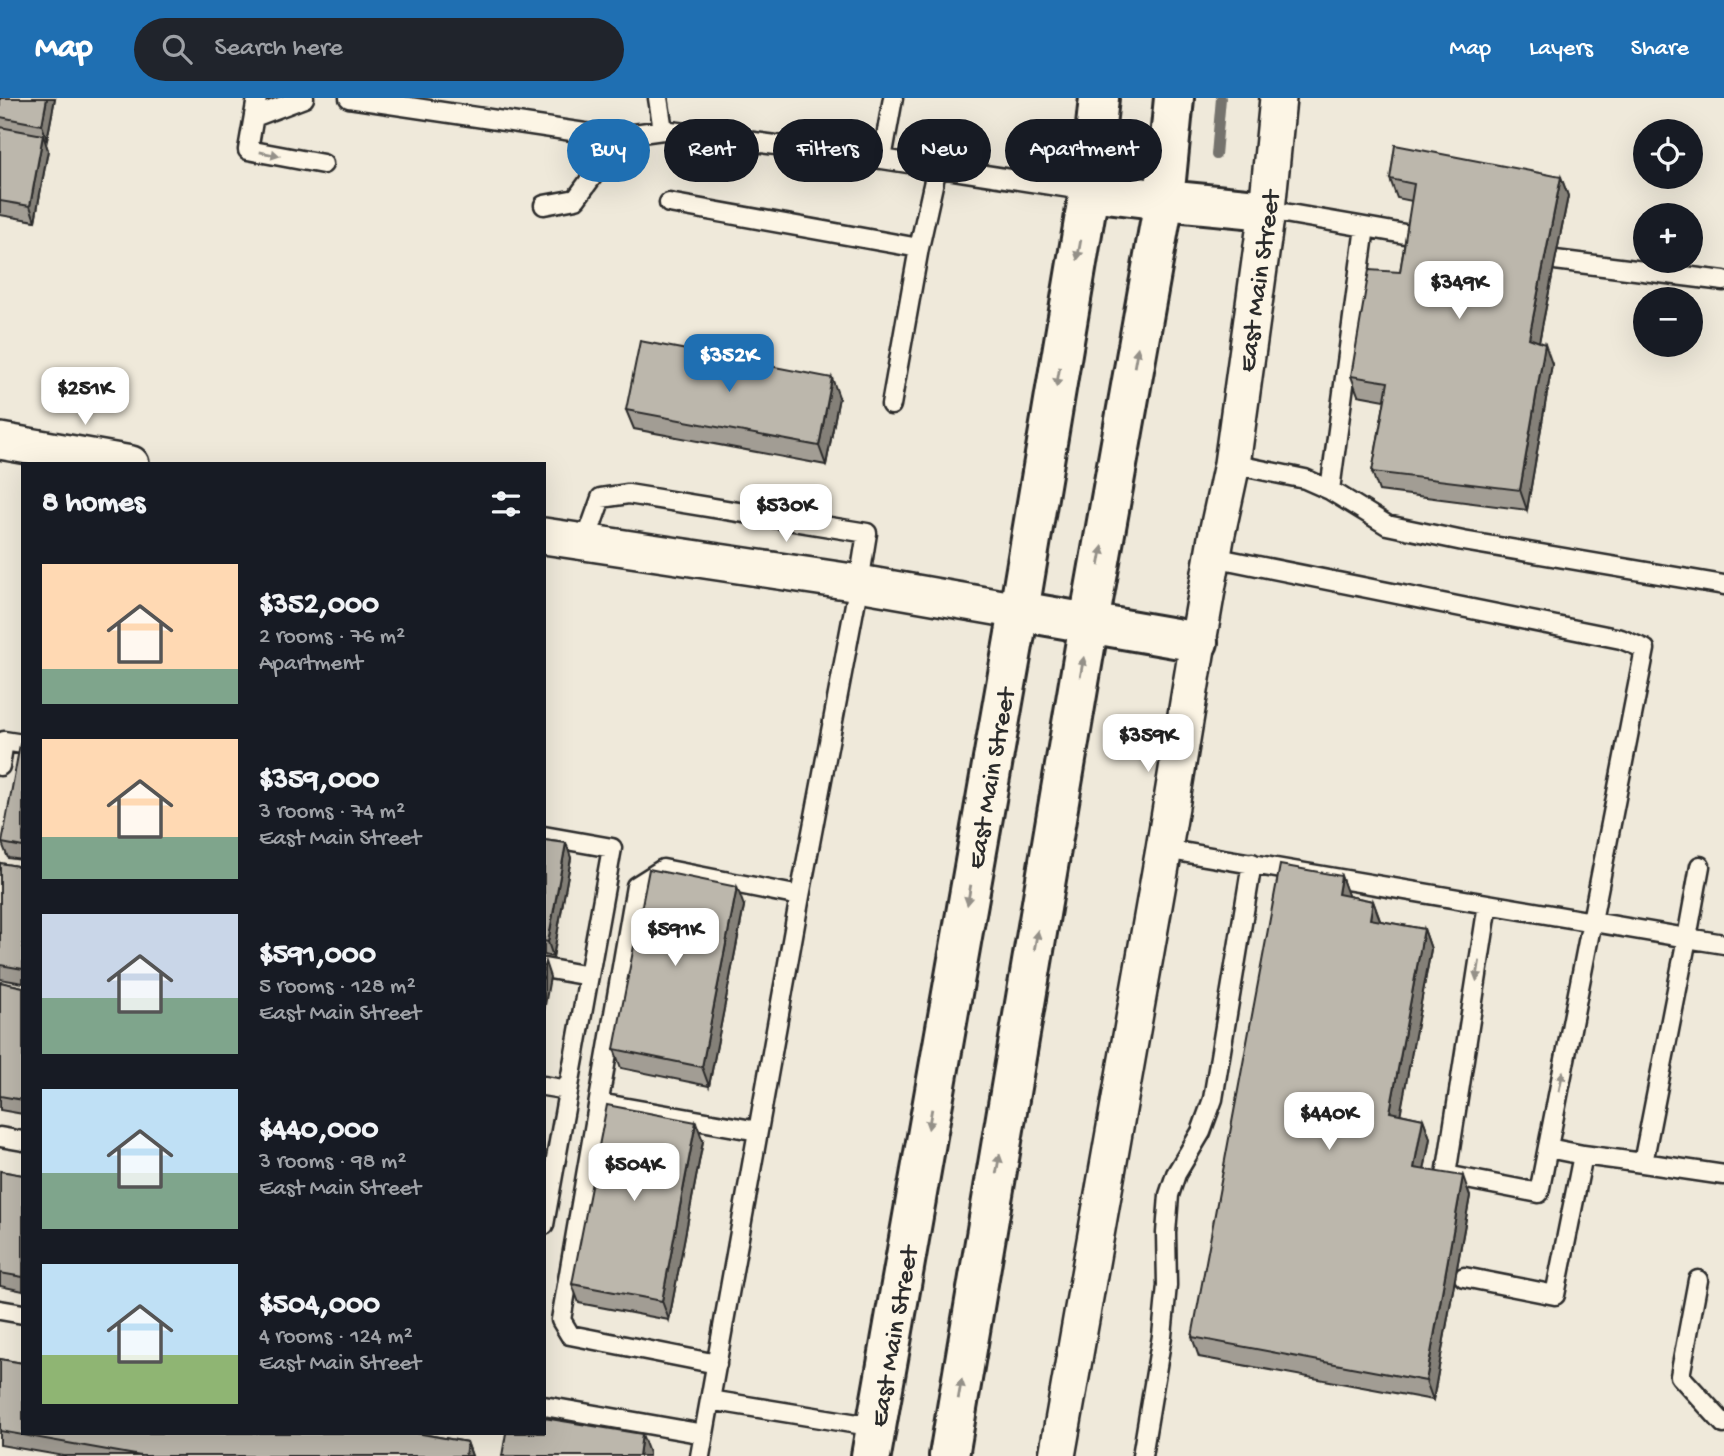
<!DOCTYPE html>
<html lang="en">
<head>
<meta charset="utf-8">
<style>
  :root { --surface:#171b24; --page:#20242c; --text:#f1f3f6; --muted:#9ea1a6; --accent:#1f6fb2 }
  body { margin:0; font-family:"Gochi Hand",sans-serif; background:var(--page); color:var(--text); height:100vh; display:flex; flex-direction:column; font-size:26px; white-space:nowrap }
  * { box-sizing:border-box; margin:0 }
  p { font-size:23px; color:var(--muted) }
  .icon { flex:none; width:38px; height:38px; fill:none; stroke:currentColor; stroke-width:2; stroke-linecap:round; stroke-linejoin:round }
  .map { position:relative; flex:1; overflow:hidden }
  .side { position:absolute; left:21px; top:364px; width:525px; height:973px; display:flex; flex-direction:column; background:var(--surface); border-radius:0px; box-shadow:0 7px 28px #0002 }
  .side>* { flex:none }
  .guide { position:absolute; left:567px; top:21px; width:665px; height:63px; display:flex; gap:14px }
  .controls { position:absolute; left:1633px; top:21px; display:grid; gap:14px }
  .controls a { display:grid; place-items:center; width:70px; height:70px; border-radius:50%; background:var(--surface); box-shadow:0 7px 28px #0002; font-size:35px }
  .price { position:absolute; translate:-50% -60px; padding:0 16px; border-radius:14px; background:#fff; color:#222; font-size:23px; line-height:46px; filter:drop-shadow(0 2px 4px #0008) }
  .price::after { content:''; position:absolute; left:50%; top:42px; width:21px; height:16px; margin-left:-10px; background:inherit; clip-path:polygon(0 0,100% 0,50% 100%) }
  .price.active { background:var(--accent); color:#fff }
  ul { padding:0; list-style:none }
  li { display:flex; align-items:center; gap:21px; height:175px; padding:0 21px }
  li span { display:grid; place-items:center; flex:none; width:196px; height:140px; border-radius:0px; color:#555 }
  li>.icon { margin-inline-start:auto }
  span .icon { width:84px; height:84px; fill:#fffc; stroke-width:1 }
  li b { font-size:30px }
  h2 { display:flex; justify-content:space-between; align-items:center; height:84px; padding:0 21px; font-size:30px }
  .chip { padding:0 24px; border-radius:32px; background:var(--surface); box-shadow:0 7px 28px #0002; font-size:24px; line-height:63px }
  .chip.active { background:var(--accent); color:#fff }
  header { display:flex; align-items:center; gap:42px; box-sizing:border-box; height:98px; padding:0 35px; background:var(--accent); color:#fff }
  header strong { font-size:33px }
  nav { display:flex; gap:38px; margin-inline-start:auto; font-size:24px }
  .search { width:490px; height:63px; background:var(--page); display:flex; align-items:center; gap:18px; box-sizing:border-box; padding:0 24px; border-radius:38px; color:var(--muted); font-size:26px }
  .map>svg:first-child { display:block }
  .lines { fill:none; stroke-linecap:round; stroke-linejoin:round }
  .stream { stroke:#75736d; stroke-width:10 }
  .service-casing { stroke:#2b2b2b; stroke-width:23 }
  .minor-casing { stroke:#2b2b2b; stroke-width:40 }
  .trunk-casing { stroke:#2b2b2b; stroke-width:44 }
  .service { stroke:#fcf5e5; stroke-width:18 }
  .minor { stroke:#fcf5e5; stroke-width:35 }
  .trunk { stroke:#fcf5e5; stroke-width:38 }
  .wall { fill:#a29d94; stroke:#2b2b2b; stroke-width:2 }
  .shaded-wall { fill:#848078; stroke:#2b2b2b; stroke-width:2 }
  .building { fill:#bcb7ac; stroke:#2b2b2b; stroke-width:2 }
  .oneway { fill:#949088 }
  .labels { text-anchor:middle; stroke-width:5; stroke-linejoin:round; paint-order:stroke }
  .street-label { font-size:26px; fill:#2b2b2b; stroke:#fcf5e5 }
</style>
</head>
<body>
<header>
<strong>Map</strong>
<div class="search"><svg class="icon" aria-label="search" viewBox="0 0 24 24"><circle cx="10" cy="10" r="6"/><path d="M15 15l6 6"/></svg>Search here</div>
<nav><a>Map</a><a>Layers</a><a>Share</a></nav>
</header>
<div class="map">
<svg width="1724" height="1358" viewBox="0 0 1724 1358">
  <rect width="100%" height="100%" fill="#efe9da"/>
  <filter id="ink" filterUnits="userSpaceOnUse"><feTurbulence type="fractalNoise" baseFrequency=".0143" numOctaves="2"/><feDisplacementMap in="SourceGraphic" scale="14" xChannelSelector="R" yChannelSelector="G"/><feConvolveMatrix kernelMatrix="1 2 1 2 8 2 1 2 1" color-interpolation-filters="sRGB"/></filter>
  <g filter="url(#ink)">
    <g class="lines">
      <path class="stream" d="M 1216,57 L 1221,0"/>
      <defs>
        <path id="service" d="M 257,0 L 248,52 L 323,66
          M 349,0 L 612,39 L 663,32 L 882,61
          M 658,0 L 663,32
          M 893,0 L 882,61 L 1089,93
          M 254,19 L 304,0
          M 669,105 L 919,150
          M 544,107 L 576,101 L 608,57 L 612,39
          M 1267,112 L 1365,129 L 1330,392
          M 1365,129 L 1416,138
          M 1555,162 L 1724,183
          M 891,307 L 919,150 L 937,69
          M 1232,366 L 1305,381 L 1330,392 L 1387,427 L 1463,443 L 1724,487
          M 585,445 L 601,400 L 628,396 L 867,435 L 859,485 L 800,798 L 710,1302
          M 1213,459 L 1621,541 L 1645,551 L 1539,1095 L 1446,1077 L 1488,806
          M 0,668 L 4,643 L 23,646
          M 544,738 L 612,750 L 544,1127
          M 1164,751 L 1687,840 L 1643,1065 L 1583,1057 L 1548,1050
          M 1700,768 L 1687,840 L 1724,846
          M 544,870 L 589,878
          M 544,988 L 568,992
          M 599,1005 L 758,1033
          M 0,1039 L 23,1043
          M 1643,1065 L 1724,1077
          M 1464,1179 L 1555,1197 L 1583,1057
          M 1698,1182 L 1680,1278 L 1724,1326
          M 0,1212 L 23,1216
          M 717,1266 L 570,1237 L 561,1222 L 636,788 L 663,771 L 800,798
          M 544,1308 L 704,1336
          M 700,1358 L 710,1302 L 876,1329
          M 1142,1358 L 1162,1238 L 1167,1187 L 1166,1135 L 1169,1097 L 1176,1076 L 1201,1034 L 1213,1001 L 1252,765"/>
        <path id="minor" d="M 0,343 L 131,366
          M 544,438 L 859,485 L 1019,513
          M 1057,1358 L 1164,751 L 1198,544 L 1216,440 L 1232,366 L 1267,112 L 1278,0"/>
        <path id="trunk" d="M 1089,93 L 1164,102 L 1267,112
          M 1019,513 L 1198,544
          M 871,1358 L 1019,513 L 1089,93 L 1099,0
          M 949,1358 L 1089,525 L 1164,102 L 1174,0"/>
      </defs>
      <use href="#service" class="service-casing"/>
      <use href="#minor" class="minor-casing"/>
      <use href="#trunk" class="trunk-casing"/>
      <use href="#service" class="service"/>
      <use href="#minor" class="minor"/>
      <use href="#trunk" class="trunk"/>
    </g>
    <path class="wall" d="M 0,0 L 55,0 L 47,42 L 44,41 L 48,52 L 35,123 L 0,117 Z
      M 1561,79 L 1568,98 L 1539,244 L 1552,266 L 1527,412 L 1379,393 L 1372,374 L 1385,302 L 1358,297 L 1351,278 L 1400,174 L 1412,103 L 1397,100 L 1390,81 Z
      M 839,299 L 826,367 L 634,331 L 626,312 Z
      M 23,647 L 23,762 L 8,760 L 2,745 Z
      M 544,742 L 566,745 L 571,760 L 553,859 L 544,857 Z
      M 0,765 L 23,769 L 23,885 L 0,881 Z
      M 1341,778 L 1348,798 L 1373,803 L 1380,823 L 1424,831 L 1431,851 L 1400,1016 L 1423,1021 L 1430,1040 L 1424,1072 L 1470,1098 L 1433,1302 L 1199,1259 L 1192,1239 Z
      M 744,808 L 709,988 L 621,970 L 614,951 Z
      M 0,884 L 23,889 L 23,1016 L 0,1012 Z
      M 703,1043 L 669,1222 L 579,1205 L 572,1186 Z
      M 0,1073 L 23,1077 L 23,1193 L 0,1188 Z
      M 0,1261 L 467,1344 L 472,1358 L 64,1358 L 0,1347 Z"/>
    <path class="shaded-wall" d="M 47,0 L 55,0 L 47,42 L 42,27 Z
      M 43,37 L 48,52 L 35,123 L 30,108 Z
      M 1561,79 L 1568,98 L 1536,259 L 1529,240 Z
      M 1545,246 L 1552,266 L 1527,412 L 1520,392 Z
      M 832,280 L 839,299 L 826,367 L 819,348 Z
      M 566,745 L 571,760 L 553,859 L 548,844 Z
      M 1341,778 L 1348,797 L 1345,815 L 1338,796 Z
      M 737,789 L 744,808 L 709,988 L 702,969 Z
      M 1373,803 L 1380,822 L 1377,841 L 1370,821 Z
      M 1424,831 L 1431,851 L 1397,1034 L 1390,1014 Z
      M 545,864 L 550,879 L 544,913 L 544,868 Z
      M 1423,1021 L 1430,1040 L 1421,1089 L 1414,1070 Z
      M 696,1024 L 703,1043 L 669,1222 L 662,1203 Z
      M 1463,1078 L 1470,1098 L 1433,1302 L 1426,1283 Z
      M 642,1336 L 649,1355 L 649,1358 L 639,1358 Z
      M 467,1344 L 472,1358 L 465,1358 Z"/>
    <path class="building" d="M 0,0 L 47,0 L 42,27 L 0,19 Z
      M 0,29 L 43,37 L 30,108 L 0,103 Z
      M 1395,47 L 1561,79 L 1529,240 L 1545,246 L 1520,392 L 1372,374 L 1388,284 L 1351,278 L 1369,172 L 1400,174 L 1414,86 L 1390,81 Z
      M 640,243 L 832,280 L 819,348 L 626,312 Z
      M 20,646 L 23,647 L 23,749 L 2,745 Z
      M 544,742 L 566,745 L 548,844 L 544,843 Z
      M 0,765 L 23,769 L 23,871 L 0,867 Z
      M 1280,767 L 1341,778 L 1338,796 L 1373,803 L 1370,821 L 1424,831 L 1390,1014 L 1423,1021 L 1414,1070 L 1463,1078 L 1426,1283 L 1192,1239 Z
      M 649,771 L 737,789 L 702,969 L 614,951 Z
      M 0,884 L 23,889 L 23,1002 L 0,998 Z
      M 607,1007 L 696,1024 L 662,1203 L 572,1186 Z
      M 0,1073 L 23,1077 L 23,1179 L 0,1175 Z
      M 0,1261 L 23,1265 L 23,1335 L 416,1335 L 467,1344 L 465,1358 L 141,1358 L 0,1333 Z
      M 544,1320 L 642,1336 L 639,1358 L 502,1358 L 506,1335 L 544,1335 Z"/>
    <defs><path id="oneway-solid" d="M-6-.8H1V-3.2L6.5 0L1 3.2V.8H-6Z" transform="scale(1.75)"/></defs>
    <g class="oneway">
      <use href="#oneway-solid" transform="translate(270 56) rotate(11)"/>
      <use href="#oneway-solid" transform="translate(1079 152) rotate(100)"/>
      <use href="#oneway-solid" transform="translate(1136 259) rotate(-80)"/>
      <use href="#oneway-solid" transform="translate(1058 279) rotate(100)"/>
      <use href="#oneway-solid" transform="translate(1101 458) rotate(-80)"/>
      <use href="#oneway-solid" transform="translate(1082 569) rotate(-80)"/>
      <use href="#oneway-solid" transform="translate(969 797) rotate(100)"/>
      <use href="#oneway-solid" transform="translate(1036 842) rotate(-80)"/>
      <use href="#oneway-solid" transform="translate(1478 873) rotate(99)"/>
      <use href="#oneway-solid" transform="translate(1561 983) rotate(-79)"/>
      <use href="#oneway-solid" transform="translate(930 1021) rotate(100)"/>
      <use href="#oneway-solid" transform="translate(998 1066) rotate(-80)"/>
      <use href="#oneway-solid" transform="translate(960 1291) rotate(-80)"/>
    </g>
  </g>
  <g class="labels">
    <g class="street-label">
      <text transform="translate(1257 183) rotate(-82)" y="9">East Main Street</text>
      <text transform="translate(989 680) rotate(-80)" y="9">East Main Street</text>
      <text transform="translate(892 1238) rotate(-80)" y="9">East Main Street</text>
    </g>
  </g>
</svg>
<div class="controls">
<a><svg class="icon" aria-label="locate" viewBox="0 0 24 24"><circle cx="12" cy="12" r="6"/><path d="M12 2v4M12 18v4M2 12h4M18 12h4"/></svg></a>
<a>+</a>
<a>−</a>
</div>
<b class="price" style="left:1459px;top:223px">$349K</b>
<b class="price active" style="left:729px;top:296px">$352K</b>
<b class="price" style="left:85px;top:329px">$251K</b>
<b class="price" style="left:786px;top:446px">$530K</b>
<b class="price" style="left:1148px;top:676px">$359K</b>
<b class="price" style="left:675px;top:870px">$591K</b>
<b class="price" style="left:1329px;top:1054px">$440K</b>
<b class="price" style="left:634px;top:1105px">$504K</b>
<div class="guide">
<a class="chip active">Buy</a>
<a class="chip">Rent</a>
<a class="chip">Filters</a>
<a class="chip">New</a>
<a class="chip">Apartment</a>
</div>
<section class="side">
<h2>8 homes<svg class="icon" aria-label="filters" viewBox="0 0 24 24"><path d="M4 7h16M4 17h16"/><circle cx="9" cy="7" r="2"/><circle cx="15" cy="17" r="2"/></svg></h2>
<ul>
<li><span style="background:linear-gradient(#ffd9b3 75%,#7fa58c 0)"><svg class="icon" aria-label="home" viewBox="0 0 24 24"><path d="M3 11l9-7 9 7M6 9v11h12V9"/></svg></span><div><b>$352,000</b><p>2 rooms · 76 m²</p><p>Apartment</p></div></li>
<li><span style="background:linear-gradient(#ffd9b3 70%,#7fa58c 0)"><svg class="icon" aria-label="home" viewBox="0 0 24 24"><path d="M3 11l9-7 9 7M6 9v11h12V9"/></svg></span><div><b>$359,000</b><p>3 rooms · 74 m²</p><p>East Main Street</p></div></li>
<li><span style="background:linear-gradient(#c9d6e8 60%,#7fa58c 0)"><svg class="icon" aria-label="home" viewBox="0 0 24 24"><path d="M3 11l9-7 9 7M6 9v11h12V9"/></svg></span><div><b>$591,000</b><p>5 rooms · 128 m²</p><p>East Main Street</p></div></li>
<li><span style="background:linear-gradient(#bfe0f5 60%,#7fa58c 0)"><svg class="icon" aria-label="home" viewBox="0 0 24 24"><path d="M3 11l9-7 9 7M6 9v11h12V9"/></svg></span><div><b>$440,000</b><p>3 rooms · 98 m²</p><p>East Main Street</p></div></li>
<li><span style="background:linear-gradient(#bfe0f5 65%,#8fb573 0)"><svg class="icon" aria-label="home" viewBox="0 0 24 24"><path d="M3 11l9-7 9 7M6 9v11h12V9"/></svg></span><div><b>$504,000</b><p>4 rooms · 124 m²</p><p>East Main Street</p></div></li>
</ul>
</section>
</div>
</body>
</html>
